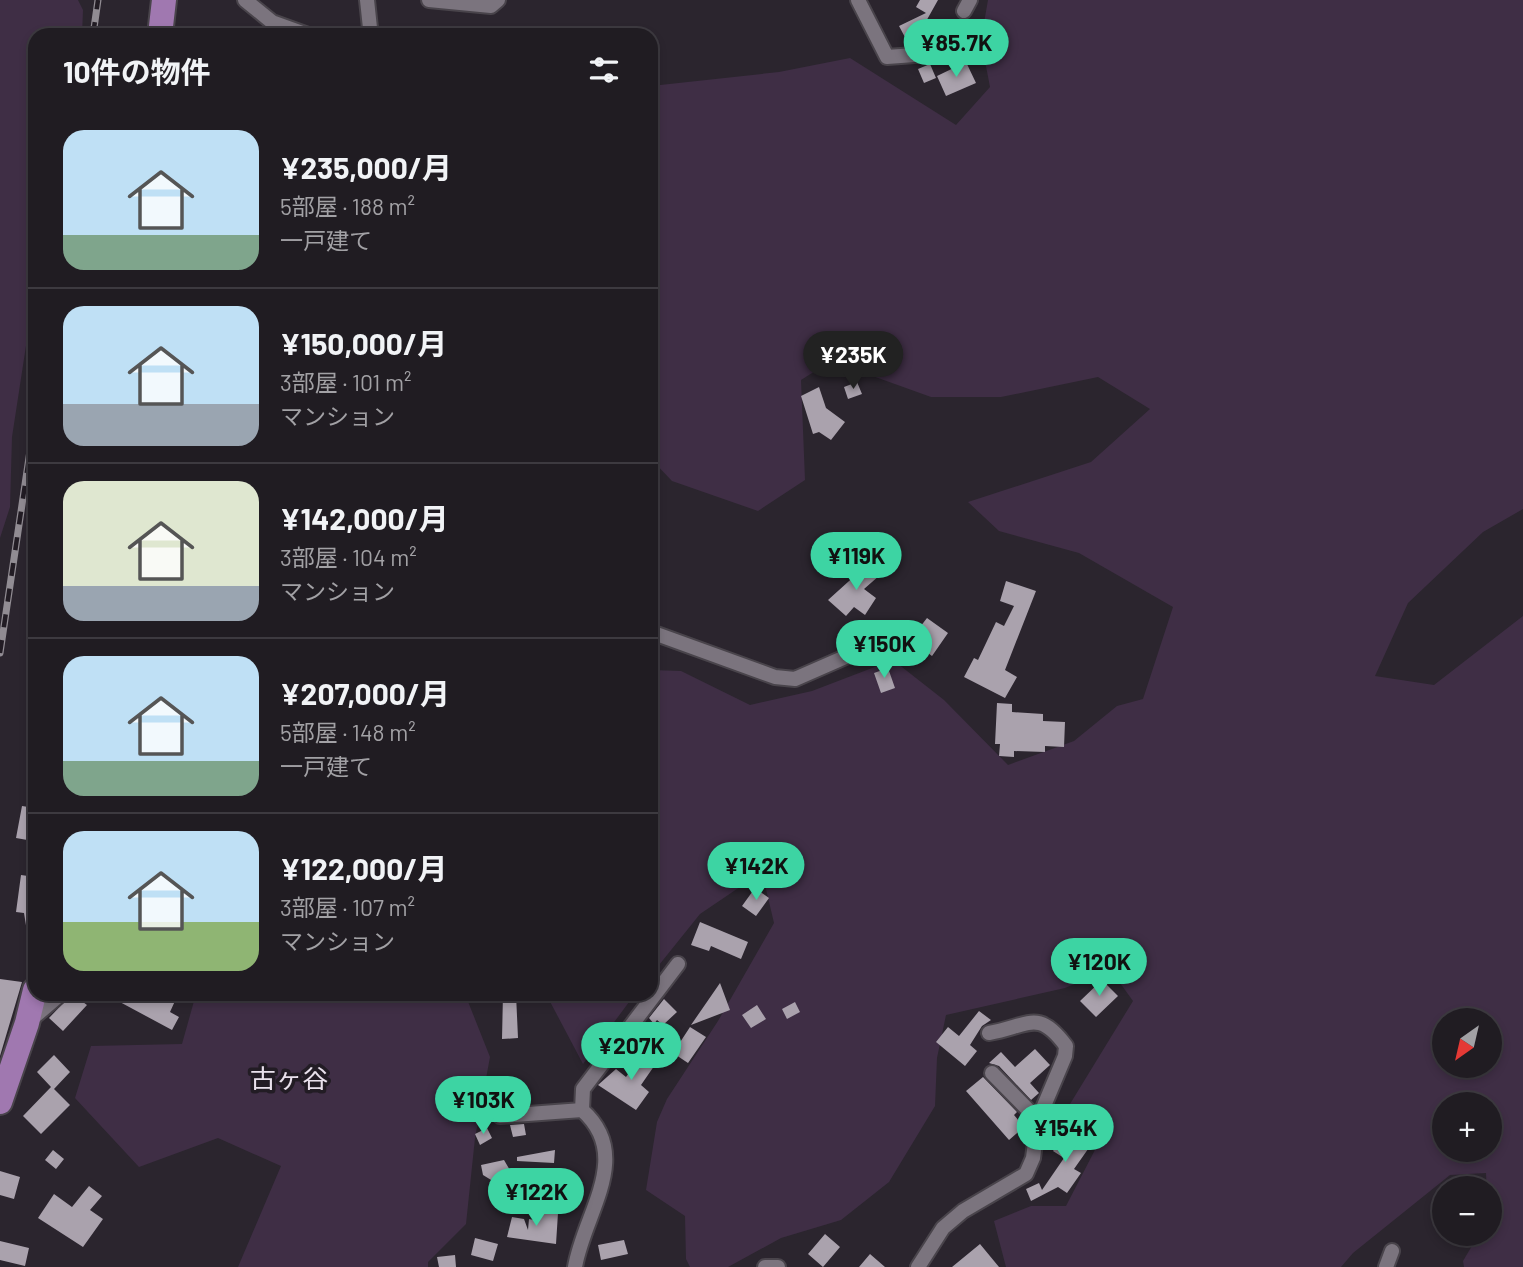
<!DOCTYPE html>
<html lang="ja">
<head>
<meta charset="utf-8">
<style>
  :root { --surface:#201c22; --page:#2d292f; --text:#f1f3f6; --muted:#a2a1a5; --line:#3d3a40; --accent:#3dd4a3 }
  body { margin:0; font-family:Barlow,"Noto Sans JP",sans-serif; background:var(--page); color:var(--text); height:100vh; display:flex; flex-direction:column; font-size:26px; white-space:nowrap }
  * { box-sizing:border-box; margin:0 }
  p { font-size:23px; color:var(--muted) }
  .icon { flex:none; width:38px; height:38px; fill:none; stroke:currentColor; stroke-width:2; stroke-linecap:round; stroke-linejoin:round }
  .map { position:relative; flex:1; overflow:hidden }
  .drawer { position:absolute; left:28px; top:28px; width:630px; height:973px; display:flex; flex-direction:column; background:var(--surface); border-radius:21px; box-shadow:0 4px 10px #0003,0 0 0 2px var(--line) }
  .drawer>* { flex:none }
  .needle { width:46px; rotate:214deg }
  .tools { position:absolute; left:1432px; top:1008px; display:grid; gap:14px }
  .tools a { display:grid; place-items:center; width:70px; height:70px; border-radius:50%; background:var(--surface); box-shadow:0 4px 10px #0003,0 0 0 2px var(--line); font-size:35px }
  .price { position:absolute; translate:-50% -60px; padding:0 16px; border-radius:24px; background:var(--accent); color:#111; font-size:23px; line-height:46px; filter:drop-shadow(0 2px 4px #0008) }
  .price::after { content:''; position:absolute; left:50%; top:42px; width:21px; height:16px; margin-left:-10px; background:inherit; clip-path:polygon(0 0,100% 0,50% 100%) }
  .price.active { background:#222; color:#fff }
  ul { padding:0; list-style:none }
  li { display:flex; align-items:center; gap:21px; height:175px; padding:0 35px }
  li+li { border-top:2px solid var(--line) }
  li span { display:grid; place-items:center; flex:none; width:196px; height:140px; border-radius:21px; color:#555 }
  li>.icon { margin-inline-start:auto }
  span .icon { width:84px; height:84px; fill:#fffc; stroke-width:1 }
  li b { font-size:30px }
  h2 { display:flex; justify-content:space-between; align-items:center; height:84px; padding:0 35px; font-size:30px }
  .map>svg:first-child { display:block }
  .green { fill:#3f2e45; fill-rule:evenodd }
  .building { fill:#aaa2ad }
  .lines { fill:none; stroke-linecap:round; stroke-linejoin:round }
  .minor-casing { stroke:#49444b; stroke-width:18 }
  .trunk-casing { stroke:#49444b; stroke-width:28 }
  .minor { stroke:#7b747e; stroke-width:14 }
  .trunk { stroke:#a078b0; stroke-width:24 }
  .rail-casing { stroke:#918c93; stroke-width:7 }
  .rail { stroke:#221c24; stroke-width:4.5; stroke-dasharray:13; stroke-linecap:butt }
  .labels { text-anchor:middle; stroke-width:7; stroke-linejoin:round; paint-order:stroke }
  .neighbourhood-label { font-size:26px; fill:#e9e1ec; stroke:#221c24 }
</style>
</head>
<body>
<div class="map">
<svg width="1523" height="1267" viewBox="0 0 1523 1267">
  <rect width="100%" height="100%" fill="#2b252e"/>
  <path class="green" d="M 0,0 L 78,0 L 83,10 L 82,35 L 35,35 L 35,287 L 12,437 L 10,507 L 0,538 Z
    M 988,0 L 1523,0 L 1523,509 L 1483,532 L 1408,603 L 1375,676 L 1434,685 L 1523,616 L 1523,1267 L 1464,1267 L 1463,1261 L 1479,1234 L 1489,1234 L 1486,1173 L 1450,1175 L 1353,1253 L 1341,1267 L 1006,1267 L 994,1221 L 1031,1206 L 1066,1206 L 1097,1146 L 1086,1121 L 1070,1104 L 1133,1001 L 1110,969 L 1065,988 L 946,1015 L 937,1058 L 935,1106 L 889,1182 L 841,1220 L 781,1238 L 728,1267 L 690,1267 L 686,1259 L 685,1216 L 646,1190 L 657,1122 L 667,1099 L 718,1021 L 774,923 L 762,872 L 700,914 L 651,975 L 651,670 L 681,671 L 750,705 L 812,691 L 893,660 L 944,700 L 1008,765 L 1074,741 L 1117,706 L 1143,699 L 1173,607 L 1079,553 L 999,531 L 968,502 L 1091,462 L 1150,409 L 1098,377 L 1001,397 L 931,397 L 831,361 L 801,380 L 805,480 L 758,511 L 672,481 L 651,459 L 651,86 L 779,72 L 850,58 L 956,125 L 990,87 L 981,40 ZM 1444,1020 L 1489,1020 L 1489,1066 L 1444,1066 ZM 1444,1104 L 1489,1104 L 1489,1150 L 1444,1150 Z
    M 196,994 L 465,994 L 490,1057 L 475,1138 L 466,1224 L 428,1262 L 428,1267 L 238,1267 L 281,1166 L 218,1138 L 139,1167 L 75,1098 L 91,1046 L 182,1044 Z
    M 546,994 L 635,994 L 583,1064 Z"/>
  <path class="building" d="M 920,0 L 938,0 L 924,25 L 927,31 L 907,41 L 899,26 L 926,13 L 916,7 Z
    M 966,62 L 976,83 L 946,96 L 937,76 Z
    M 930,64 L 936,78 L 924,83 L 918,69 Z
    M 857,382 L 862,394 L 848,399 L 844,387 Z
    M 819,387 L 826,408 L 845,422 L 831,440 L 819,432 L 813,434 L 801,396 Z
    M 869,563 L 880,575 L 864,589 L 876,598 L 865,615 L 854,607 L 846,616 L 828,600 Z
    M 1006,581 L 1036,591 L 1005,670 L 1017,677 L 1005,698 L 964,677 L 974,658 L 978,660 L 996,622 L 1004,626 L 1014,606 L 1000,601 Z
    M 927,618 L 948,633 L 932,656 L 910,640 Z
    M 888,668 L 895,688 L 881,693 L 874,673 Z
    M 997,703 L 1012,704 L 1012,712 L 1043,714 L 1043,721 L 1065,722 L 1064,747 L 1045,746 L 1045,752 L 1014,751 L 1014,757 L 999,756 L 1000,744 L 995,744 Z
    M 22,806 L 35,808 L 33,841 L 16,838 Z
    M 21,875 L 35,877 L 35,943 L 29,944 L 24,913 L 16,912 Z
    M 755,888 L 769,898 L 756,916 L 742,906 Z
    M 700,922 L 748,942 L 741,959 L 711,946 L 709,951 L 691,945 Z
    M 0,979 L 22,982 L 0,1056 Z
    M 1102,980 L 1118,996 L 1096,1017 L 1080,1001 Z
    M 720,983 L 730,1010 L 691,1025 Z
    M 72,994 L 87,1005 L 63,1031 L 49,1018 Z
    M 105,994 L 173,994 L 171,999 L 175,1001 L 170,1012 L 179,1017 L 172,1030 Z
    M 503,994 L 516,994 L 518,1038 L 502,1039 Z
    M 664,999 L 677,1012 L 663,1025 L 657,1020 L 654,1024 L 649,1018 Z
    M 795,1002 L 800,1012 L 787,1019 L 782,1009 Z
    M 757,1005 L 766,1019 L 751,1028 L 742,1015 Z
    M 979,1011 L 991,1020 L 982,1026 L 970,1045 L 977,1051 L 965,1066 L 936,1042 L 948,1027 L 959,1036 Z
    M 690,1027 L 706,1037 L 688,1063 L 673,1053 Z
    M 1035,1049 L 1050,1065 L 1030,1083 L 1039,1093 L 1031,1100 L 999,1066 L 989,1063 L 1001,1052 L 1015,1067 Z
    M 645,1050 L 659,1059 L 641,1085 L 649,1092 L 636,1110 L 598,1085 L 616,1069 L 626,1077 Z
    M 54,1055 L 70,1072 L 54,1089 L 70,1105 L 41,1134 L 23,1116 L 51,1087 L 37,1072 Z
    M 983,1077 L 1017,1112 L 1014,1115 L 1024,1127 L 1009,1140 L 966,1091 Z
    M 524,1124 L 526,1135 L 513,1137 L 510,1125 Z
    M 1070,1126 L 1093,1142 L 1074,1169 L 1081,1173 L 1067,1193 L 1058,1187 L 1031,1201 L 1026,1189 L 1039,1183 L 1042,1190 L 1064,1158 L 1053,1151 Z
    M 487,1128 L 492,1138 L 480,1145 L 475,1134 Z
    M 53,1150 L 64,1159 L 56,1169 L 45,1160 Z
    M 555,1150 L 554,1163 L 517,1161 L 517,1157 Z
    M 504,1160 L 515,1179 L 496,1183 L 483,1175 L 481,1165 Z
    M 0,1171 L 20,1177 L 14,1199 L 0,1195 Z
    M 89,1186 L 102,1196 L 90,1210 L 103,1219 L 83,1247 L 38,1218 L 54,1194 L 72,1207 Z
    M 540,1211 L 558,1213 L 556,1244 L 507,1237 L 512,1217 L 524,1219 L 528,1230 L 529,1219 L 539,1221 Z
    M 825,1234 L 840,1247 L 823,1267 L 808,1254 Z
    M 475,1238 L 498,1244 L 493,1261 L 471,1255 Z
    M 624,1240 L 628,1254 L 601,1260 L 598,1245 Z
    M 0,1241 L 29,1248 L 25,1266 L 0,1260 Z
    M 980,1244 L 999,1267 L 952,1267 Z
    M 870,1254 L 885,1267 L 859,1267 Z
    M 455,1255 L 456,1267 L 439,1267 L 437,1257 Z"/>
  <g class="lines">
    <defs>
      <path id="minor" d="M 245,0 L 272,22 L 308,35
        M 367,0 L 370,28 L 368,35
        M 429,0 L 491,6 L 498,0
        M 858,0 L 887,57 L 955,52
        M 964,11 L 970,0
        M 651,632 L 775,677 L 795,679 L 859,651 L 899,638
        M 28,1022 L 61,994
        M 992,1073 L 1038,1120
        M 500,1116 L 582,1110
        M 575,1267 C 584,1213 634,1156 582,1110 L 583,1089 L 678,964
        M 765,1267 L 778,1267
        M 918,1267 L 943,1228 L 963,1211 L 1026,1174 L 1033,1158 L 1038,1120 L 1065,1056 L 1066,1046 C 1038,1008 1029,1026 989,1033
        M 1386,1267 L 1392,1251"/>
      <path id="trunk" d="M 160,35 L 164,0
        M 0,1102 L 27,1023 L 35,990"/>
    </defs>
    <use href="#minor" class="minor-casing"/>
    <use href="#trunk" class="trunk-casing"/>
    <use href="#minor" class="minor"/>
    <use href="#trunk" class="trunk"/>
    <defs>
      <path id="rail" d="M 93,35 L 98,0
        M 0,653 L 35,417"/>
    </defs>
    <use href="#rail" class="rail-casing"/>
    <use href="#rail" class="rail"/>
  </g>
  <g class="labels">
    <g class="neighbourhood-label">
      <text x="289" y="1088">古ヶ谷</text>
    </g>
  </g>
</svg>
<div class="tools">
<a><svg class="needle" viewBox="-14 -14 28 28"><path d="M0-13l5 13h-10z" fill="#e53935"/><path d="M0 13l5-13h-10z" fill="#a2a1a5"/></svg></a>
<a>+</a>
<a>−</a>
</div>
<b class="price" style="left:956px;top:79px">¥85.7K</b>
<b class="price active" style="left:853px;top:391px">¥235K</b>
<b class="price" style="left:856px;top:592px">¥119K</b>
<b class="price" style="left:884px;top:680px">¥150K</b>
<b class="price" style="left:756px;top:902px">¥142K</b>
<b class="price" style="left:1099px;top:998px">¥120K</b>
<b class="price" style="left:631px;top:1082px">¥207K</b>
<b class="price" style="left:483px;top:1136px">¥103K</b>
<b class="price" style="left:1065px;top:1164px">¥154K</b>
<b class="price" style="left:536px;top:1228px">¥122K</b>
<section class="drawer">
<h2>10件の物件<svg class="icon" aria-label="filters" viewBox="0 0 24 24"><path d="M4 7h16M4 17h16"/><circle cx="9" cy="7" r="2"/><circle cx="15" cy="17" r="2"/></svg></h2>
<ul>
<li><span style="background:linear-gradient(#bfe0f5 75%,#7fa58c 0)"><svg class="icon" aria-label="home" viewBox="0 0 24 24"><path d="M3 11l9-7 9 7M6 9v11h12V9"/></svg></span><div><b>¥235,000/月</b><p>5部屋 · 188 m²</p><p>一戸建て</p></div></li>
<li><span style="background:linear-gradient(#bfe0f5 70%,#9aa5b1 0)"><svg class="icon" aria-label="home" viewBox="0 0 24 24"><path d="M3 11l9-7 9 7M6 9v11h12V9"/></svg></span><div><b>¥150,000/月</b><p>3部屋 · 101 m²</p><p>マンション</p></div></li>
<li><span style="background:linear-gradient(#dfe7d0 75%,#9aa5b1 0)"><svg class="icon" aria-label="home" viewBox="0 0 24 24"><path d="M3 11l9-7 9 7M6 9v11h12V9"/></svg></span><div><b>¥142,000/月</b><p>3部屋 · 104 m²</p><p>マンション</p></div></li>
<li><span style="background:linear-gradient(#bfe0f5 75%,#7fa58c 0)"><svg class="icon" aria-label="home" viewBox="0 0 24 24"><path d="M3 11l9-7 9 7M6 9v11h12V9"/></svg></span><div><b>¥207,000/月</b><p>5部屋 · 148 m²</p><p>一戸建て</p></div></li>
<li><span style="background:linear-gradient(#bfe0f5 65%,#8fb573 0)"><svg class="icon" aria-label="home" viewBox="0 0 24 24"><path d="M3 11l9-7 9 7M6 9v11h12V9"/></svg></span><div><b>¥122,000/月</b><p>3部屋 · 107 m²</p><p>マンション</p></div></li>
</ul>
</section>
</div>
</body>
</html>
